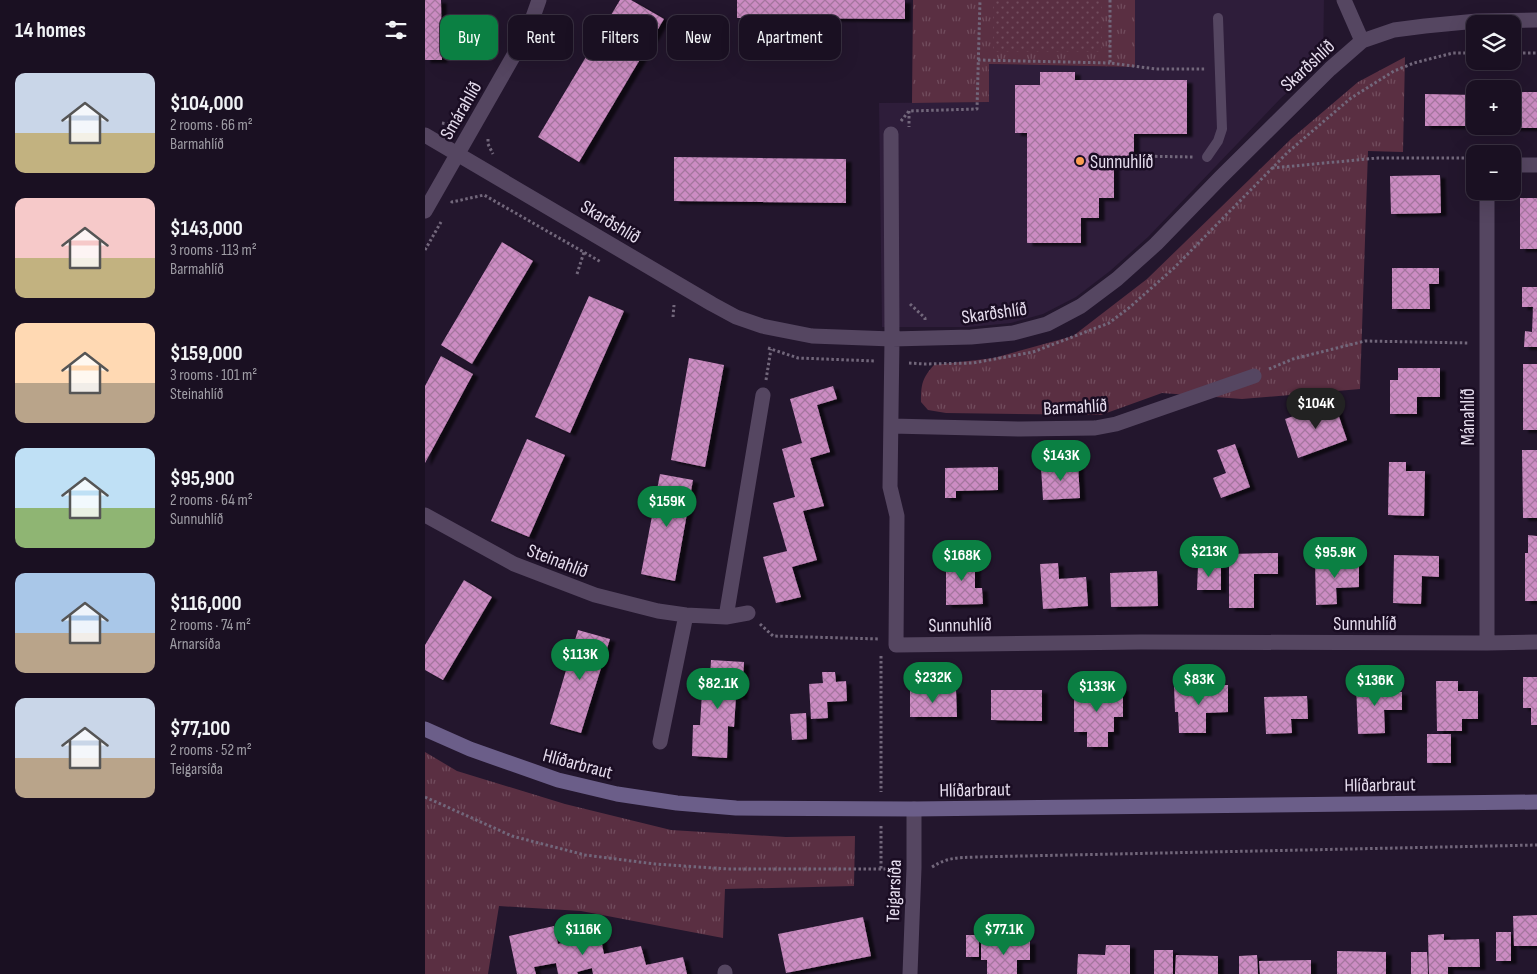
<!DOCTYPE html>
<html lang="en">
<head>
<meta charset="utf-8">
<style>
  :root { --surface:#1a1022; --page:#23192a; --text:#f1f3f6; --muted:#9f9da5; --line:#383040; --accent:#0b8043 }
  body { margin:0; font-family:"Sofia Sans Condensed",sans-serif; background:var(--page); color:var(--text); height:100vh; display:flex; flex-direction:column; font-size:19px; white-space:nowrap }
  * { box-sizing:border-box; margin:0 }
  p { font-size:16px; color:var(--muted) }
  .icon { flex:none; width:28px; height:28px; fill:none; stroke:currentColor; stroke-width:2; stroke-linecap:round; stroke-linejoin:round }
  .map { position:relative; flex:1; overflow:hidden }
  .side { display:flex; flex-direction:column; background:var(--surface); width:425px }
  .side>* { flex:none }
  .top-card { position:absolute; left:15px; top:15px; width:475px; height:45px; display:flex; gap:10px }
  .buttons { position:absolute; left:1041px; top:15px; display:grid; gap:10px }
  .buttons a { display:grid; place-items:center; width:55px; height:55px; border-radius:10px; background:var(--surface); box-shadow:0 5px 20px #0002,0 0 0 1px var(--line); font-size:25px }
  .price { position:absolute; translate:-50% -42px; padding:0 11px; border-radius:18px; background:var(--accent); color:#fff; font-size:16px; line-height:32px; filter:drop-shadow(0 1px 2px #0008) }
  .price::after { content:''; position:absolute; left:50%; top:30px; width:15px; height:11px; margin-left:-8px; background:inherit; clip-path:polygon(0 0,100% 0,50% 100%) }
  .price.selected { background:#222; color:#fff }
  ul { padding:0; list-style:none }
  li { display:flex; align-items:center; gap:15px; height:125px; padding:0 15px }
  li span { display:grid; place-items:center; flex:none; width:140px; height:100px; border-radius:10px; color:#555 }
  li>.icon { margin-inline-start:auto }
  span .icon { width:60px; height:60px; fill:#fffc; stroke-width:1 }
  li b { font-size:21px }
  h2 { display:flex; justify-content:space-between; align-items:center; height:60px; padding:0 15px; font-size:21px }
  .pill { padding:0 18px; border-radius:10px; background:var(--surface); box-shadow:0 5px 20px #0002,0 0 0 1px var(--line); font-size:18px; line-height:45px }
  .pill.selected { background:var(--accent); color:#fff }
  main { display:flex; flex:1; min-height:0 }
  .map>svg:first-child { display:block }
  .built { fill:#2e1d3a }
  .grass { fill:url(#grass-tufts) }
  .park { fill:url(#park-dots) }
  .building { fill:url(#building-cross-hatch); filter:url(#shadow) }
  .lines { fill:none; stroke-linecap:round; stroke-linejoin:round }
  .path { stroke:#72677b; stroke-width:3; stroke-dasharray:2.5 2.5; stroke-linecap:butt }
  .lane { stroke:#554661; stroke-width:10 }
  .street { stroke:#554661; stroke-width:15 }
  .secondary { stroke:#6b5e89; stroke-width:15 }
  .poi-dot { fill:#fb9e51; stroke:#1a0d23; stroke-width:2 }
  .labels { text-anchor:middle; stroke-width:5; stroke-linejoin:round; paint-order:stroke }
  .street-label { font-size:19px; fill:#e6ddee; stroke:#1a0d23 }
  .poi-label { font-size:19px; fill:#e6ddee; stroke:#1a0d23; text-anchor:start }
</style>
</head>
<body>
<main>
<section class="side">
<h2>14 homes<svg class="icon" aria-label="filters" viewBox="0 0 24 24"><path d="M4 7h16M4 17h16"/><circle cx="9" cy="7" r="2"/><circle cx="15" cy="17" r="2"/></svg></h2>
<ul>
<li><span style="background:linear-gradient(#c9d6e8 60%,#c2b280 0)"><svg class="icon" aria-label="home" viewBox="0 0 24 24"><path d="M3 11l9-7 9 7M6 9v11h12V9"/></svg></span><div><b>$104,000</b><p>2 rooms · 66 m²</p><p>Barmahlíð</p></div></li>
<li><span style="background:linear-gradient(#f6c9c9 60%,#c2b280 0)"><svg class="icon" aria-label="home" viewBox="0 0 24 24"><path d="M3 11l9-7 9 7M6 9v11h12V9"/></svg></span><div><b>$143,000</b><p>3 rooms · 113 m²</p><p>Barmahlíð</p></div></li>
<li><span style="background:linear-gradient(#ffd9b3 60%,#b9a48a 0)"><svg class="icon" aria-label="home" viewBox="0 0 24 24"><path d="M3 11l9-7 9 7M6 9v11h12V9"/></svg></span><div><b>$159,000</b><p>3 rooms · 101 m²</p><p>Steinahlíð</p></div></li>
<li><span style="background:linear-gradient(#bfe0f5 60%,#8fb573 0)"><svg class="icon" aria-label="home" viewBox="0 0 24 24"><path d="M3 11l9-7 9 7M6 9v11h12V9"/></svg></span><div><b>$95,900</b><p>2 rooms · 64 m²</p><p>Sunnuhlíð</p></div></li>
<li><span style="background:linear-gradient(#a9c7e8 60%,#b9a48a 0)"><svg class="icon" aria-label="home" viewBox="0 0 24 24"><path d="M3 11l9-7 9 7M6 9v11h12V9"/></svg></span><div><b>$116,000</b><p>2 rooms · 74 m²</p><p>Arnarsíða</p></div></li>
<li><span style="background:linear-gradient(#c9d6e8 60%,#b9a48a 0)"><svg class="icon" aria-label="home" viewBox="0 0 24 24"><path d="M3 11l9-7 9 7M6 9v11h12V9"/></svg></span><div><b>$77,100</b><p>2 rooms · 52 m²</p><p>Teigarsíða</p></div></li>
</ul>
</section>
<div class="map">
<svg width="1112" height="974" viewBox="0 0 1112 974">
  <defs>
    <pattern id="grass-tufts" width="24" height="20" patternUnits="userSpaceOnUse" patternTransform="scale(1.25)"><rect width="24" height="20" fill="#5a2f42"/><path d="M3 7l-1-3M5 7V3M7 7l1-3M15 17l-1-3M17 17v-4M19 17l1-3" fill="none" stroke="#724d5e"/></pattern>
    <pattern id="park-dots" width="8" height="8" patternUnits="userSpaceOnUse" patternTransform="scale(1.25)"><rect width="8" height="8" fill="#5a2f42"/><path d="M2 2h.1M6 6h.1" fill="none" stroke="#724d5e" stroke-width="1.8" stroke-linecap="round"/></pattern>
    <pattern id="building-cross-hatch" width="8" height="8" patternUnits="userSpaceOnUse" patternTransform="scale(1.25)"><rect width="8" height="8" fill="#cc8cc3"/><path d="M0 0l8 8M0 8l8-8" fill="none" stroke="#a4769e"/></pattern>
    <filter id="shadow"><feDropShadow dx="5.5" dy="3" stdDeviation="1" flood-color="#0009"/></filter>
  </defs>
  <rect width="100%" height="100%" fill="#23162d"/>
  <path class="built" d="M 710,0 L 899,0 L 898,61 L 856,98 L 723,237 L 685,271 L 651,297 L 618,314 L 586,323 L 545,327 L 457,327 L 454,103 L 563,102 L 564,64 L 710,67 Z"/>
  <path class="grass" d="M 488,0 L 710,0 L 710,67 L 564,64 L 564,102 L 487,103 Z
    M 980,57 L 978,152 L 943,151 L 935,389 L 817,399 L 737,393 L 676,415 L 521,413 L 503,410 L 496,402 C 496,385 497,378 509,365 L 569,358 L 648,336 L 722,279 L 866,139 L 933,82 Z
    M 0,752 L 32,771 L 140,804 L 246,830 L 361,837 L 430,836 L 429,886 L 300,889 L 298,938 L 156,911 L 74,906 L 63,974 L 0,974 Z"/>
  <path class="park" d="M 568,0 L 677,0 L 677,52 L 568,52 Z"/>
  <path class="building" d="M 0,0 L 16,0 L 17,60 L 0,60 Z
    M 195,0 L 206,0 L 239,19 L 154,162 L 113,137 Z
    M 312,0 L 480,0 L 480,19 L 312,18 Z
    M 615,72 L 650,72 L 650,80 L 762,80 L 762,134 L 709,134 L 709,165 L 689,165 L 689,198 L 674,198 L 674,218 L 656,218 L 656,243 L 602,243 L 602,133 L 590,133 L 590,85 L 615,85 Z
    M 1095,92 L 1112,92 L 1112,128 L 1088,128 L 1088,104 L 1095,104 Z
    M 1000,94 L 1050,95 L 1050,126 L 1000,126 Z
    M 249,157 L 421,159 L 421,203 L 249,201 Z
    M 1015,175 L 1016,213 L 966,214 L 965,176 Z
    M 1095,198 L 1112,198 L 1112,249 L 1095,249 Z
    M 77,242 L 108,261 L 47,364 L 16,345 Z
    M 967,268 L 1014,268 L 1014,284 L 1004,284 L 1005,309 L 967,309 Z
    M 1097,287 L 1112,287 L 1112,347 L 1099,347 L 1100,331 L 1107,332 L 1108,307 L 1097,307 Z
    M 164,296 L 199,311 L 145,433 L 110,417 Z
    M 16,356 L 48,374 L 0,463 L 0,386 Z
    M 264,358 L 299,365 L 280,467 L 246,460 Z
    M 1098,364 L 1112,364 L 1112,430 L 1098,430 Z
    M 973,368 L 1015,368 L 1015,397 L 992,397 L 992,414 L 965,414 L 965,380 L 973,380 Z
    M 408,386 L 412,399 L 392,405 L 405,452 L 385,458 L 399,506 L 378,511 L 392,560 L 367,567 L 376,597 L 351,603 L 338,557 L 362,551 L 348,503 L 370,497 L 357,449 L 377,443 L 365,399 Z
    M 909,402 L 922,440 L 873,458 L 860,419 Z
    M 102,439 L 140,455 L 104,537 L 66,521 Z
    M 810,444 L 825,487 L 796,498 L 788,478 L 801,473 L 792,450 Z
    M 1097,450 L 1112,450 L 1112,518 L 1098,518 Z
    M 964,462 L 981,462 L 981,471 L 1000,471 L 999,516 L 963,515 Z
    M 653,465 L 655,498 L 618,500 L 616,467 Z
    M 573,467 L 573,490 L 531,491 L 531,498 L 520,498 L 520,468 Z
    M 235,474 L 268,480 L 250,581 L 216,574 Z
    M 1103,535 L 1112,536 L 1112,601 L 1100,601 L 1100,553 L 1103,553 Z
    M 853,553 L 853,574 L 829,574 L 829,608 L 804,608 L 804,554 Z
    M 969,555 L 1014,556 L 1014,577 L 997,576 L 996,604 L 968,603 Z
    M 521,557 L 550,557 L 550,588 L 557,588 L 558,604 L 521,605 Z
    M 934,559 L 934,587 L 911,588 L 912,604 L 891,605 L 890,561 Z
    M 633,563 L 634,579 L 661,577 L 663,606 L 618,609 L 615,564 Z
    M 773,565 L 796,565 L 796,590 L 772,590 Z
    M 732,571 L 733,606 L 686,607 L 685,573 Z
    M 39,580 L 67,597 L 18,680 L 0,670 L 0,645 Z
    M 153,630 L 185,639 L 156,733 L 125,724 Z
    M 286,660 L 319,662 L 317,697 L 311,696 L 309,727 L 303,726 L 302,758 L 267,756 L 268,725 L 275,725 L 277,693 L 284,693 Z
    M 397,672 L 410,672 L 411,682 L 421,681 L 422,701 L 402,702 L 403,718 L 386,719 L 384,684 L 398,683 Z
    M 1098,677 L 1112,677 L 1112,725 L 1106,725 L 1106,708 L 1098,708 Z
    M 1011,681 L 1033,681 L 1033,691 L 1053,691 L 1053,719 L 1037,719 L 1037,731 L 1012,731 Z
    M 958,684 L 958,692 L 977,692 L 977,710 L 959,710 L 960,733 L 933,734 L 931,685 Z
    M 803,685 L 803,712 L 781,713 L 781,733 L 754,733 L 753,712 L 750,712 L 749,686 Z
    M 649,688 L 698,688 L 698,717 L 689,717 L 689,732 L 683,732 L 683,747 L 662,747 L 662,732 L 649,732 Z
    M 485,690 L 531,690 L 532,717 L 485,717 Z
    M 566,690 L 617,690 L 617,721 L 566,720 Z
    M 882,696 L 883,719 L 866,719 L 867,733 L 841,734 L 839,697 Z
    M 381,713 L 382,739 L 367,740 L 365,714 Z
    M 1002,734 L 1026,734 L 1026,763 L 1002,763 Z
    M 1112,915 L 1112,946 L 1089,946 L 1088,916 Z
    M 438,917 L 446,956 L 361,973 L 353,934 Z
    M 129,926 L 133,944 L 175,935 L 179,954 L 216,946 L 221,965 L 258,957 L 262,974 L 168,974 L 167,968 L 152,972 L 153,974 L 133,974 L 131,963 L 109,967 L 111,974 L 92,974 L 84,936 Z
    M 1071,932 L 1086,932 L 1086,961 L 1071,961 Z
    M 1019,934 L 1019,940 L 1054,939 L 1055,967 L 1023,967 L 1023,974 L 1004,974 L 1003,935 Z
    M 541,935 L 554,935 L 554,957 L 541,957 Z
    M 556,941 L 605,941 L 605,960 L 592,960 L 592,974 L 562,974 L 562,960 L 556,960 Z
    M 681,945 L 705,945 L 705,974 L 652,974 L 653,954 L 680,955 Z
    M 729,950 L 748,950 L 748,974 L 729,974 Z
    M 912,951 L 961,952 L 961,974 L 912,974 Z
    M 986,952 L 1002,952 L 1003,974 L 986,974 Z
    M 751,955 L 793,956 L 793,974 L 750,974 Z
    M 832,955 L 833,974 L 814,974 L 814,956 Z
    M 886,960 L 886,974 L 835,974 L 834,961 Z"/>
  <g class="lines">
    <path class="path" d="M 685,0 L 685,63 L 731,69 L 781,69
      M 1088,53 L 1112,53
      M 553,60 L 685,63
      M 484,111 L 484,127
      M 476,121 L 484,111 L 552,109 L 555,0
      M 17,123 L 23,124 L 30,121
      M 63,139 L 63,144 L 68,154
      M 710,156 L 769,157
      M 847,168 L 953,158 L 1041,158 L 1050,163
      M 26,201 L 27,202 L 59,195 L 176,262
      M 0,250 L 16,222
      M 152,274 L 159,252
      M 485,304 L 500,318 L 500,321
      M 248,317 L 249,305
      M 343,348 L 373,358 L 450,361
      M 484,363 L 499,364 L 548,363 L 608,352 L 684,323 L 705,307 L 749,268 L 863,152 L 926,98 L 969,71 L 989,63 L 1028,53 L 1050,53
      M 844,369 L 868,359 L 940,341 L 1044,343
      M 341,380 L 346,349
      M 335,624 L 348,636 L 455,639
      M 456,656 L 456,792
      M 0,797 L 87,836 L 160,855 L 230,864 L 303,869 L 472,869
      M 456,826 L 456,869
      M 507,867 C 523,857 532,858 550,857 L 1112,845"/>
    <path class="lane" d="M 782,157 L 793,141 L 797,129 L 793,18"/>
    <path class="street" d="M 919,0 L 937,41
      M 466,134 L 467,339 L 465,487 L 472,516 L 471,645 L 716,642 L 1062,643 L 1112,642
      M 0,135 L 287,304 L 311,317 L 337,326 L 387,336 L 467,339 L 546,337 L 588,333 L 622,324 L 656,306 L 692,279 L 731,244 L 796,177 L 905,69 L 937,41 L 969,30 L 1000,26 L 1052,21 L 1112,20
      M 1088,165 L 1112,165
      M 0,211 L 89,55 L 108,17 L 114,0
      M 466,426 L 595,429 L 670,428 L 691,424 L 829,376
      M 0,515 L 89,564 L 170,595 L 233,611 L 261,615 L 301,617 L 323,613
      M 301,617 L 338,395
      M 1062,643 L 1062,191
      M 235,742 L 261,615
      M 300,974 L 300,972
      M 485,974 L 489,868 L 489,809"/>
    <path class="secondary" d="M 0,729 L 45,749 L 133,780 L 192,794 L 252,803 L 311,808 L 489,809 L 1112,802"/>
  </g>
  <circle class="poi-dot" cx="655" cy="161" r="5"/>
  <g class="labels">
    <g class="street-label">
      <text transform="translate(882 65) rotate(-43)" y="7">Skarðshlíð</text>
      <text transform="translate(35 110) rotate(-60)" y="7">Smárahlíð</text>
      <text transform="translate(186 221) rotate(31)" y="7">Skarðshlíð</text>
      <text transform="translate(569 312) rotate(-8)" y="7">Skarðshlíð</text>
      <text transform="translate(650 406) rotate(-3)" y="7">Barmahlíð</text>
      <text transform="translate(1042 417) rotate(-90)" y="7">Mánahlíð</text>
      <text transform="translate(133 560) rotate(21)" y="7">Steinahlíð</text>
      <text x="940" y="630">Sunnuhlíð</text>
      <text transform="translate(535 624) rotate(-1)" y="7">Sunnuhlíð</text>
      <text transform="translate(153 763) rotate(15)" y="7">Hlíðarbraut</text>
      <text transform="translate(955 784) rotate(-1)" y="7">Hlíðarbraut</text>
      <text transform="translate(550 789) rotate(-1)" y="7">Hlíðarbraut</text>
      <text transform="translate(468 891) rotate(-88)" y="7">Teigarsíða</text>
    </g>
    <g class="poi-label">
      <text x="665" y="168">Sunnuhlíð</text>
    </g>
  </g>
</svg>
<div class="buttons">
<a><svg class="icon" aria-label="layers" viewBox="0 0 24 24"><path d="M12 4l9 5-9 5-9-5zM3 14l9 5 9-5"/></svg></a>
<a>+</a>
<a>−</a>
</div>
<b class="price selected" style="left:891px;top:430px">$104K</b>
<b class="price" style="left:636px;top:482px">$143K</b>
<b class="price" style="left:242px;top:528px">$159K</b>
<b class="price" style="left:784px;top:578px">$213K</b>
<b class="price" style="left:910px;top:579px">$95.9K</b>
<b class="price" style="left:537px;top:582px">$168K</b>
<b class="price" style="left:155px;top:681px">$113K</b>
<b class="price" style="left:508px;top:704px">$232K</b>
<b class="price" style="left:774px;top:706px">$83K</b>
<b class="price" style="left:950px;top:707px">$136K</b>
<b class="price" style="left:293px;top:710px">$82.1K</b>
<b class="price" style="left:672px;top:713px">$133K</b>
<b class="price" style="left:158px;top:956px">$116K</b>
<b class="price" style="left:579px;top:956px">$77.1K</b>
<div class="top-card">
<a class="pill selected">Buy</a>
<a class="pill">Rent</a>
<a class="pill">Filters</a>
<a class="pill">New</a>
<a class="pill">Apartment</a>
</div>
</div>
</main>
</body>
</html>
